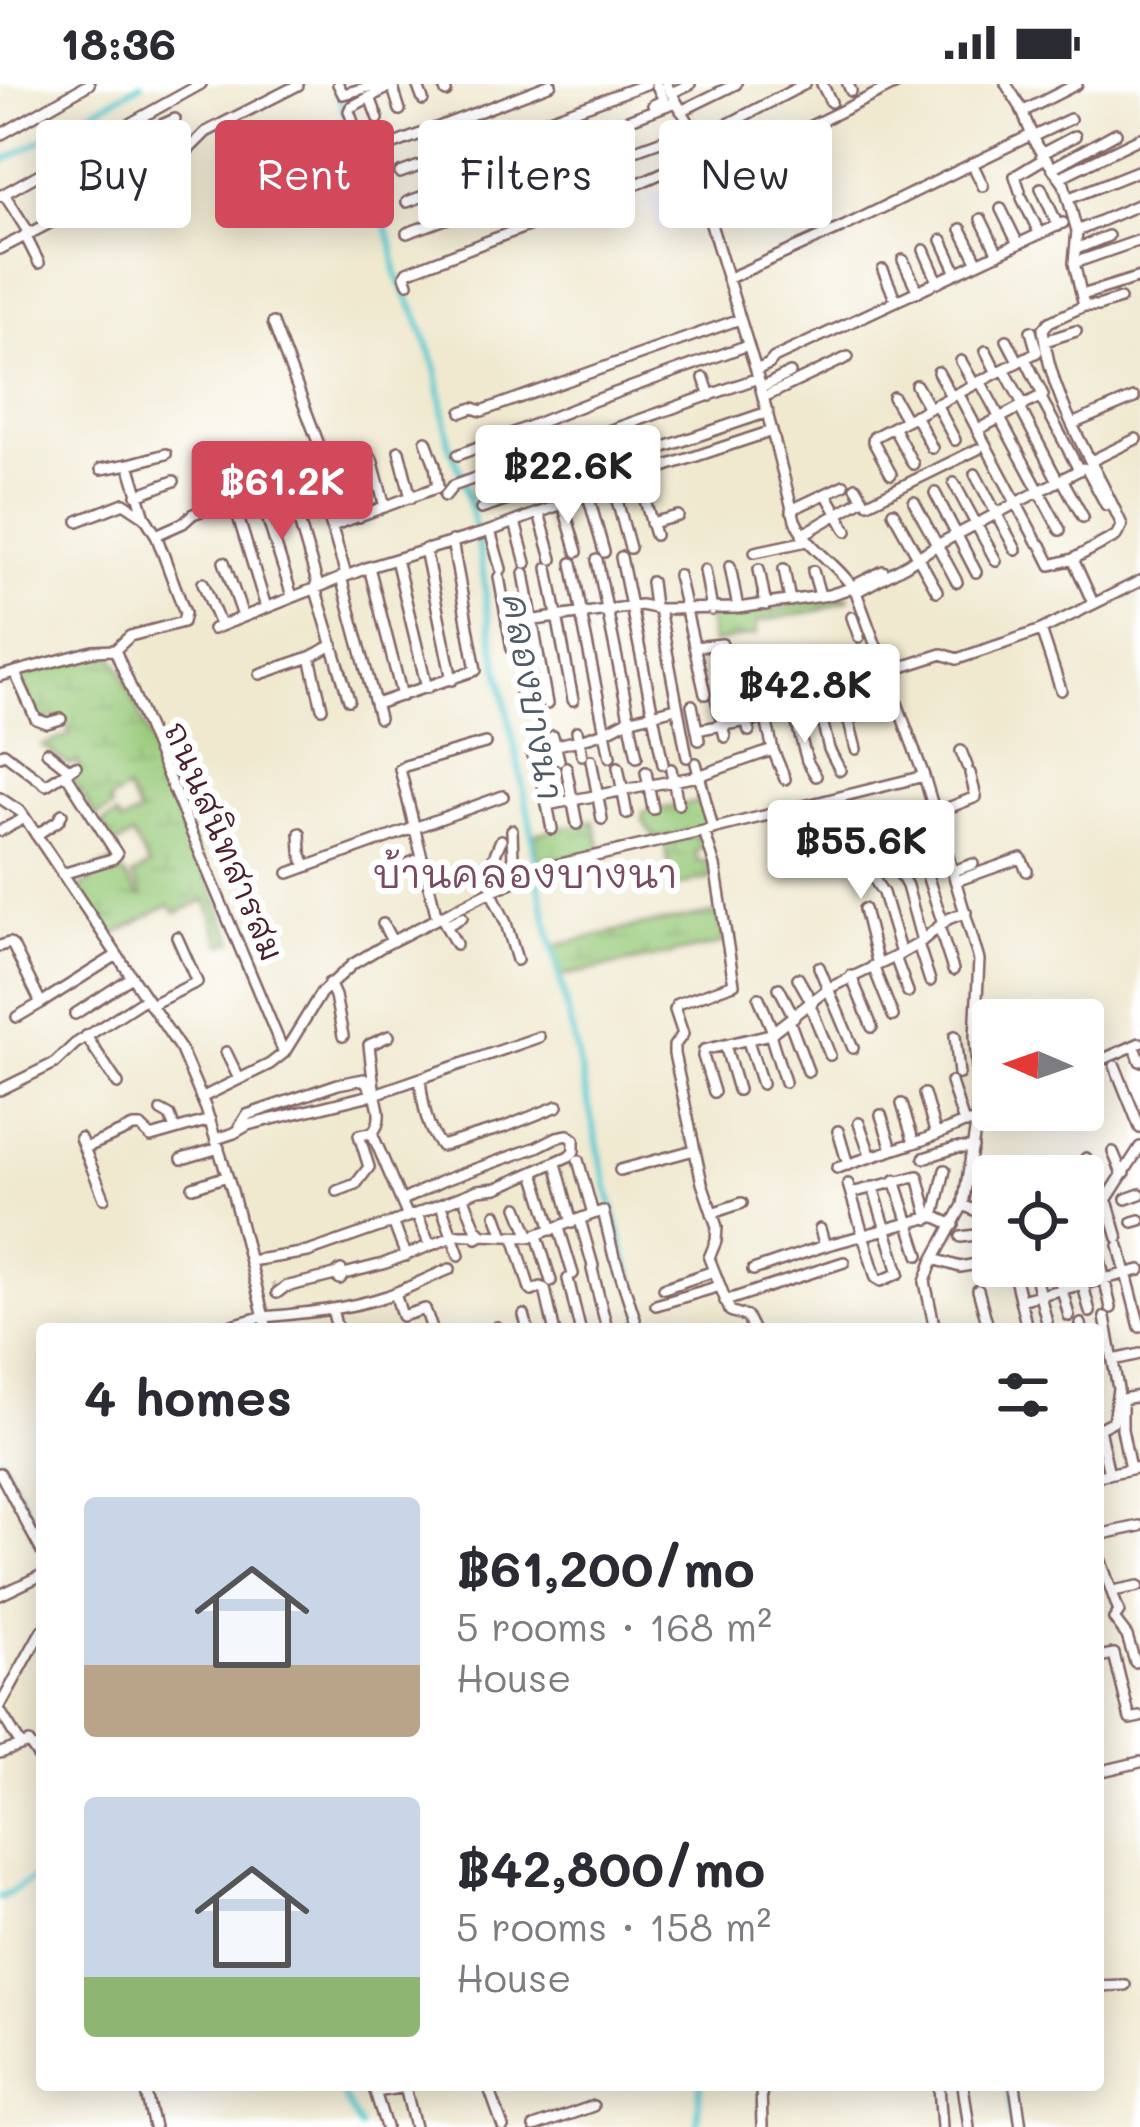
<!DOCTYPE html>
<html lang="en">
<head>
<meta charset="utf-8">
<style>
  :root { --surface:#fff; --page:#f7f7f7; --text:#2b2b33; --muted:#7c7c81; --accent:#d1495b }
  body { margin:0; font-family:Mali,"Playpen Sans Thai",sans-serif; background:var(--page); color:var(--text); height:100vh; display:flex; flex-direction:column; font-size:45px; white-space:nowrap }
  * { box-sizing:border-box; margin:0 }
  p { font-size:39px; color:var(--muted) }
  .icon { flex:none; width:66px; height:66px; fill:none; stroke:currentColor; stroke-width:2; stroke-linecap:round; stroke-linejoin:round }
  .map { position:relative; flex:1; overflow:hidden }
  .side { position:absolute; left:36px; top:1239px; width:1068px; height:768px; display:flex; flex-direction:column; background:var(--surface); border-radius:12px; box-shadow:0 6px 30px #0003 }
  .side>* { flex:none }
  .top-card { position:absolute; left:36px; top:36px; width:1068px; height:108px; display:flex; gap:24px }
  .needle { width:78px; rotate:272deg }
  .fabs { position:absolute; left:972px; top:915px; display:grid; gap:24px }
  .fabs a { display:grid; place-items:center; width:132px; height:132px; border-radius:12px; background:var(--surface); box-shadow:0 6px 30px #0003; font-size:60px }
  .price { position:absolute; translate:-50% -102px; padding:0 27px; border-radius:12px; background:#fff; color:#222; font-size:39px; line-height:78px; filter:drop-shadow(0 3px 6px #0008) }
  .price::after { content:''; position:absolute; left:50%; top:72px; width:36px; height:27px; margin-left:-18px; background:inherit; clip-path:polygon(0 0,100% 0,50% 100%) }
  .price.selected { background:var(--accent); color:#fff }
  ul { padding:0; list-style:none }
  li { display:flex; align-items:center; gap:36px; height:300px; padding:0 48px }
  li span { display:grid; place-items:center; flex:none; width:336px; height:240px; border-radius:12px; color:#555 }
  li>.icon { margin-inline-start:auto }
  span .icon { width:144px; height:144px; fill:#fffc; stroke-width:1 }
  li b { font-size:51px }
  h2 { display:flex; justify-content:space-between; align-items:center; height:144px; padding:0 48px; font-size:51px }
  .tag { padding:0 42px; border-radius:12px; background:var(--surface); box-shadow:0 6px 30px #0003; font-size:42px; line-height:108px }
  .tag.selected { background:var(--accent); color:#fff }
  .status { display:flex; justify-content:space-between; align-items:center; height:84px; padding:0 60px; background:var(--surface); direction:ltr }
  .status svg { height:33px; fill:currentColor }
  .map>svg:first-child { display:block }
  .built { fill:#e0d4f4 }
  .wetland { fill:url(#wetland-marsh); stroke:#727452; stroke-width:3 }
  .park { fill:url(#park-crowns); stroke:#727452; stroke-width:3 }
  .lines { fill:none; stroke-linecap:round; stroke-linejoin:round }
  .canal { stroke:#5ccad0; stroke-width:6 }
  .minor-tunnel { stroke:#cfc1af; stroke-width:9; stroke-dasharray:9 4.5; stroke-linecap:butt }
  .minor-casing { stroke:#846665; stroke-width:14 }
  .minor { stroke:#fff; stroke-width:9 }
  .labels { text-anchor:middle; stroke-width:12; stroke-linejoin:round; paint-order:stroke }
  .street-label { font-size:33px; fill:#4a1f2b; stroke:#fff }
  .water-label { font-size:36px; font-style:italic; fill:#505b65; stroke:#fff }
  .quarter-label { font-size:39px; fill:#7a4a61; stroke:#fff }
</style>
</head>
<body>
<div class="status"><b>18:36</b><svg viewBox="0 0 49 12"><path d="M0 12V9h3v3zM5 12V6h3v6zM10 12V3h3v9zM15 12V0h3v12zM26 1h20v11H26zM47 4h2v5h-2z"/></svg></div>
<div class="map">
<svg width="1140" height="2043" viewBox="0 0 1140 2043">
  <defs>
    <pattern id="wetland-marsh" width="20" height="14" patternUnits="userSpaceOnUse" patternTransform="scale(3)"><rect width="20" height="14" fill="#99ca7a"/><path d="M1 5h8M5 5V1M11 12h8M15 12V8" fill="none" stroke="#85ad6a"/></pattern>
    <pattern id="park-crowns" width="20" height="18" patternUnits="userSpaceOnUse" patternTransform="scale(3)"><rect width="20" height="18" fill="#99ca7a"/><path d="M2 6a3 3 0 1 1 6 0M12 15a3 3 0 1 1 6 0" fill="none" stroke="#85ad6a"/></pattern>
  </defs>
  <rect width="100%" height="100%" fill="#fff"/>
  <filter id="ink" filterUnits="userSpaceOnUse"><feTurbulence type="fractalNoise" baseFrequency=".00833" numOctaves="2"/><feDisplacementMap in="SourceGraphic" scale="24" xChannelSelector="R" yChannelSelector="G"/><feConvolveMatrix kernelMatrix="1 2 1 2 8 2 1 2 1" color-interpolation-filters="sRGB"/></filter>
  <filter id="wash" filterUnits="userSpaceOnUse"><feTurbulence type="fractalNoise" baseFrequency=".004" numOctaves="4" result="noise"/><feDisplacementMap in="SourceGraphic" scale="48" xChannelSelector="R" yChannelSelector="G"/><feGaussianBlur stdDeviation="2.7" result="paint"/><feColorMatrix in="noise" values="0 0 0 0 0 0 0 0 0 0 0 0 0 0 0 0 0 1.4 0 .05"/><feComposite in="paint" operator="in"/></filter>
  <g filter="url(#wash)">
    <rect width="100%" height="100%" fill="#f0e9d0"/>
    <path class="built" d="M 692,98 L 699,98 L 705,130 L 659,151 L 650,112 Z"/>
    <path class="wetland" d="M 96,571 L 110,571 L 118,579 L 234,857 L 222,861 L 206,816 L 176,829 L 169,821 L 112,852 L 79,804 L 92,797 L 86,788 L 115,778 L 139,812 L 142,810 L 132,792 L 149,782 L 132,752 L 114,762 L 101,740 L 116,732 L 121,739 L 139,730 L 127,706 L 109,717 L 112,724 L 96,733 L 69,690 L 80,684 L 78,678 L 69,681 L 42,662 L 71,650 L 61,633 L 39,635 L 19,593 Z
      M 703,717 L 710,742 L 655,755 L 643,737 L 643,728 Z
      M 594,737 L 601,765 L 599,768 L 539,782 L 535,750 Z
      M 697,751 L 701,764 L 695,768 L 698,778 L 711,776 L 713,794 L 673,803 L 664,758 Z
      M 719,828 L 724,858 L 716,861 L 561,892 L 554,862 L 634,843 Z"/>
    <path class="park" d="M 848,512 L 849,515 L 821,526 L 757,538 L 756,551 L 712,559 L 708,533 L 750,530 Z"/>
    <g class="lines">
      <path class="canal" d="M 335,3 L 392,160 L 397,192 L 417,232 L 436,284 L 450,365 C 467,391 486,490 486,522 L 531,742 L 539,802 L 602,1080 L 626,1175 L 649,1245
        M 0,79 L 141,0
        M 0,1375 L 42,1455
        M 0,1814 L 42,1790
        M 337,2001 L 360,2043
        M 1008,2001 L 1013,2043
        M 697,2043 L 700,2001"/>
    </g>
  </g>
  <g filter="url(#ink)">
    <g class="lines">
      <path class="minor-tunnel" d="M 861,600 L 868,599
        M 272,1203 L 276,1202"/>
      <defs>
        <path id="minor" d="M 338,0 L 343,10 L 380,0
          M 417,0 L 423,16
          M 443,0 L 446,8
          M 666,0 L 693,46
          M 805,0 L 709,50 L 703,64 L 705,121 L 756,286 L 795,436 C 809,467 839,480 856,508 L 924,692 L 979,876 L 975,953 L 978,1002 L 977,1035 L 963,1121 L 932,1178 L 925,1198 L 935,1245
          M 822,0 L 831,18
          M 848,0 L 851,7
          M 1006,0 L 1020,22 L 1036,61 L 1064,100 L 1077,147
          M 393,4 L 400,26
          M 671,9 L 690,0
          M 370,13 L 378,35
          M 653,21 L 664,16 L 656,0
          M 681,27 L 736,0
          M 1022,28 L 1077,0
          M 557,33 L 565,52 L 576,51
          M 355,44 L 349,27 L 351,23 L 391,2
          M 148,47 L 175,35
          M 0,51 L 89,0
          M 1032,53 L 1070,35
          M 1041,70 L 1075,52
          M 363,72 L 551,0
          M 972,79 L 983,102
          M 1052,84 L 1116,49
          M 400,89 L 646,0
          M 1060,93 L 1140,54
          M 1041,104 L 1058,142
          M 703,107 L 756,81 L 764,65 L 896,0
          M 1020,107 L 1015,92 L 1045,74
          M 4,110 L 29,149
          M 0,112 L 201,0
          M 1022,114 L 1040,150
          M 1070,114 L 1140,86
          M 407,118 L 676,18
          M 1001,125 L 1018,160
          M 981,135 L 998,170
          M 961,145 L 978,179
          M 407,149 L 693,45
          M 25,151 L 39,179
          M 942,156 L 957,189
          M 0,165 L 186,68 L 206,48 L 298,1
          M 1076,165 L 1108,152
          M 924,166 L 938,198
          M 903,176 L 918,208
          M 1074,179 L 1140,156
          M 883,186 L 896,217
          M 727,195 L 843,143 L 1031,51
          M 408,199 L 405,192 L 407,188 L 630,103 L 703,71
          M 1082,211 L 1140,193
          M 1084,222 L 1098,222 L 1120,215
          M 1007,256 L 1018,277
          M 1045,257 L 1076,247
          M 986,267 L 997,289
          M 961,277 L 974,300
          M 1004,285 L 1024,322
          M 756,286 L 769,280 L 774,274 L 1063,139
          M 938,288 L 951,312
          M 704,294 L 710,312
          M 980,297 L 1060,446
          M 916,301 L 929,324
          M 761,304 L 790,289
          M 958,309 L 1037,458
          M 764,313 L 848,273
          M 893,313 L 906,336
          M 1041,314 L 1079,386
          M 936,320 L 955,356
          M 1020,324 L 1058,397
          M 462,328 L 473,324 L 482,327 L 740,235
          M 915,331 L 932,364
          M 1072,340 L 1134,314
          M 893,343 L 913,380
          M 977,346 L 1043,311 L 1025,274
          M 399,367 L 411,414
          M 458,371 L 593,317 L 748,261
          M 372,375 L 385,423
          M 1091,377 L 1136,355
          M 345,383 L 359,433
          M 101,385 L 129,380
          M 891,390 L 873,357 L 874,353 L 1037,268 L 1031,247
          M 975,390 L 1016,466
          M 638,392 L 655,451
          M 317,393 L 346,491
          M 1062,395 L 1083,433
          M 954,399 L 996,477
          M 613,402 L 630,464
          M 289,403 L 318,502
          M 935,409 L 976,488
          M 137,411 L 174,397
          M 588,411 L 604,468
          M 445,412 L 453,402 L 464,398 L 758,294
          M 828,413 L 847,447
          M 261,414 L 292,512
          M 914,418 L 957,498
          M 868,419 L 978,365
          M 563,420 L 577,468
          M 235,423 L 266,523
          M 481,425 L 768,328
          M 791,426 L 844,401
          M 893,428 L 937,507
          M 539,429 L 552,475
          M 78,437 L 124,419 L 145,433
          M 515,438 L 526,479
          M 651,439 L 678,432
          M 332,442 L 438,403 L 435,381 L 426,357
          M 490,447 L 501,485
          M 156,451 L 145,433 L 129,380 L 166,370
          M 802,451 L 863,415 L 856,403
          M 1041,461 L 1051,481 L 1073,475
          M 425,465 L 452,596
          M 755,468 L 807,457
          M 621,473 L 663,680
          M 396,475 L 427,604
          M 597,476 L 637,673
          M 224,478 L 243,532
          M 572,479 L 581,526
          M 730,482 L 738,524
          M 369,483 L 402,612
          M 548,484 L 573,616
          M 759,485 L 766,521
          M 784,485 L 790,517
          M 705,486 L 712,526
          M 813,487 L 820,511
          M 524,489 L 547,620
          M 678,491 L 705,610
          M 341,493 L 379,634
          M 499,493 L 512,565
          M 651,498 L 654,522
          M 203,499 L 220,541
          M 853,502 L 883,487
          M 315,503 L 349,616
          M 856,508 L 906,481 L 937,461 L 1083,384 L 1087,385 L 1106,421
          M 1093,519 L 1073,475 L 1116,452 L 1122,441 C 1093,376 1050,316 1043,245 L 1049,238 L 1084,222 L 1074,179 L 1077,147 L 1140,120
          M 659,525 L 687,673
          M 586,529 L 641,521 L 659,525 L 738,524 L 829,511 L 854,503
          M 852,533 L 859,553
          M 582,534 L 610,673
          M 507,540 L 578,530 L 583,533
          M 213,545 L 369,483 L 490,447 L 642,390 L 772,347
          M 1041,546 L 1061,606
          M 694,563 L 722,560 L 730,581
          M 115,566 L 284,969
          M 310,573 L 322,624
          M 735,588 L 749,647
          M 15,589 L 36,635 L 47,639 L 61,635
          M 260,590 L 310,573 L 333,561
          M 0,592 L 93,567 L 115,566 L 130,552 L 183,538 L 185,529 L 156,451 L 183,439 L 193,430 L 327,382 L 273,239
          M 865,592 L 877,591 L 942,570 L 957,575 L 1005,559 L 1041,546 L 1140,497
          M 816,593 L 823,618
          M 792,600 L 797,628
          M 767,607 L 773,634
          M 842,610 L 856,665
          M 716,614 L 725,653
          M 376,620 L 476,586 L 452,457
          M 818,620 L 829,665 L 840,686
          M 692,621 L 699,656
          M 522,622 L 520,612 L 523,605 L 543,601
          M 794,629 L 807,677 L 816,692
          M 766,635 L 773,666 L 785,695
          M 697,646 C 745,635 824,634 859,596
          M 577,647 L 582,671
          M 553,652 L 559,676
          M 961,667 L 967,682
          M 47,668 L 70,686
          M 0,672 L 4,669 L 46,701 L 76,682
          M 591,676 L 602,735
          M 696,679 L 713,745
          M 566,683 L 577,740
          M 618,683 L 627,730
          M 536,684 L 531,667 L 579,656 L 605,648 L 628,636 L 676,624
          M 671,685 L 678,720
          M 646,688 L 653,725
          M 541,690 L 552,745
          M 0,714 L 21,728 L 181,966 L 206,1025 L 232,1107 L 267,1245
          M 547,721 L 698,692 L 773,666
          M 935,729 L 976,713 L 970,689
          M 512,746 L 513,776 L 520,794
          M 876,746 L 907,802 L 922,857
          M 0,747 L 25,734
          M 704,747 L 715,782 L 734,900 L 677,920 L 675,926 L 683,950 L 674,962 L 674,970 L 702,1099 L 717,1143 L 716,1157 L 709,1174 L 730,1227 L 747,1233 L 753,1245
          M 300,749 L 301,768 L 306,783
          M 887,749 L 936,736
          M 36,751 L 58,737 L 62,730
          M 848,754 L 883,809 L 901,870
          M 501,756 L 492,778 L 504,801
          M 912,759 L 927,791 L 943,840
          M 953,787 L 973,780
          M 388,788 L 422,774
          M 289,789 L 503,712
          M 62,790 L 112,775 L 117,770 L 66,690
          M 956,797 L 1021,774 L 1027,787
          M 491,807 L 506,839 L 517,876
          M 864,825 L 878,881
          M 441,831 L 446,842 L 462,833
          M 437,834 L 400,685 L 405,682 L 485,659
          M 383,840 L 392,857
          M 446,842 L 456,860
          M 939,843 L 953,886
          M 918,860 L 930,897
          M 0,862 L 9,859 L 13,862 L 41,919 L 117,871
          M 895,873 L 908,908
          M 873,882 L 893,932
          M 819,883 L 853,964
          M 851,892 L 872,943
          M 798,894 L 812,919
          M 329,899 L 335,912 L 343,952
          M 779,904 L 794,933
          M 759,914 L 773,948
          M 150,921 L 197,898 L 177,853
          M 810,921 L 830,971
          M 75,930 L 132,893
          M 17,933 L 41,919
          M 789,936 L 808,987
          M 770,950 L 785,998
          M 86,952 L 118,1000
          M 955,952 L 959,990
          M 748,957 L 762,1000
          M 725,961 L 738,1006
          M 226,968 L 239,995
          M 1137,968 L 1140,977
          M 1115,982 L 1140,1044
          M 1083,984 L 1140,959
          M 420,996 C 423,1019 426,1045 441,1062 L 505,1043 L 558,1022
          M 951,998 L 964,1039
          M 374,1004 L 369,961 L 389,952
          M 0,1006 L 55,979 L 75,960 L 146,914
          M 714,1008 L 703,972 L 704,966 L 770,950 L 829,904 L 895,873 L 918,860 L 948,835 L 966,828
          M 924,1010 L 936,1051
          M 201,1014 L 270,980 L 284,969 L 321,909 L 353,880 L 383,862 L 493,806 L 552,782 L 704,747 L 924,692
          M 902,1020 L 914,1059
          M 161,1027 L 170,1032 L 175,1046
          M 881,1031 L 892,1065
          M 859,1039 L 871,1073
          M 240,1042 L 247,1031 L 338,1000 L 364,995 L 371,1006
          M 838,1047 L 848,1081
          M 372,1049 C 383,1038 379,1024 375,1010
          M 80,1054 L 104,1114
          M 216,1055 L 234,1049 L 248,1041 L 375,1010 L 539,953
          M 85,1064 L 133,1043 L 141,1043 L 151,1053 L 210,1036
          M 1113,1068 L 1121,1087 L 1125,1089
          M 924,1074 L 955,1064 L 973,1064
          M 1086,1074 L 1105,1112
          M 182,1075 L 219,1064
          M 557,1083 L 572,1139
          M 837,1084 L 923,1056 L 964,1039 L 976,1039
          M 620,1086 L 694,1066
          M 535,1092 L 552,1146
          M 895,1096 L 919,1171
          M 848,1100 L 876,1194 L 881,1197 L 899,1189 L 873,1103
          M 193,1103 L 227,1092
          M 337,1107 L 356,1100 L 369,1083 L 359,1051
          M 851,1109 L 918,1092 L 929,1135
          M 1108,1113 L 1140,1063
          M 1126,1115 L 1140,1110
          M 403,1116 L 442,1097 L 537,1063 L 557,1053 L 568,1051 L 574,1055 L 574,1067 L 569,1072 L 497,1104 L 478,1106 L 408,1133
          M 466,1119 L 477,1147
          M 1108,1120 L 1118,1154
          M 963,1121 L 985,1131 L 987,1135 L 993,1139
          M 518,1123 L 530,1153
          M 443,1127 L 459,1171
          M 712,1129 L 742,1119
          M 1083,1129 L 1093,1163
          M 496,1130 L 504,1152
          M 593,1130 L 603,1127 L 614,1173
          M 934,1133 L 945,1086
          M 419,1135 L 430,1162
          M 580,1136 L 593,1182
          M 1133,1138 L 1140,1136
          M 395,1143 L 406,1172
          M 559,1144 L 573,1190
          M 820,1145 L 825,1162
          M 482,1151 L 530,1153 L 593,1130 L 578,1076
          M 537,1151 L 551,1197
          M 514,1153 L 530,1205
          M 961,1153 L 982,1150 L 993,1145
          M 1119,1162 L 1140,1243
          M 1098,1167 L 1111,1224
          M 934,1175 L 960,1183 L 993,1177
          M 250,1177 L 308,1168 L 408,1133 L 372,1049 L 359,1051
          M 616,1177 L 635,1235 L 634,1242 L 625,1245
          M 1012,1182 L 1026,1240
          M 1056,1182 L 1069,1232
          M 1078,1182 L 1090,1228
          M 592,1185 L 607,1245
          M 1033,1185 L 1047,1238
          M 753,1186 L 824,1162 L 934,1132 L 954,1141
          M 344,1190 L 383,1180 L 457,1151 L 474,1151 L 479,1147 L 482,1151 L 477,1154 L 474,1151
          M 568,1195 L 580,1245
          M 664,1204 L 714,1187
          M 978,1206 L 987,1239 L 980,1245
          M 532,1207 L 541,1203 L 545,1205 L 554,1245
          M 277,1209 L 285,1203 L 335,1191 L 340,1195 L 344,1190 L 341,1186 L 335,1191
          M 395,1209 L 402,1232 L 425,1225 L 431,1242
          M 1020,1216 L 1140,1186
          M 725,1217 L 844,1178
          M 656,1221 L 720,1202
          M 332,1225 L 337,1245
          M 524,1231 L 528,1245
          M 264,1233 C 306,1229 348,1225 387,1212 C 409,1204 429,1193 450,1185
          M 1081,1240 L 1082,1245
          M 497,1243 L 498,1245
          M 218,1245 L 264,1232
          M 1113,1276 L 1140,1270
          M 1098,1345 L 1113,1337 L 1118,1305 L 1105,1233
          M 1100,1349 L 1109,1390
          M 1130,1385 L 1122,1345 L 1122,1315 L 1140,1312
          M 0,1389 L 42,1468
          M 1098,1392 L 1140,1383
          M 1098,1451 L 1140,1442
          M 1098,1469 L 1119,1528 L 1114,1535 L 1127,1552 L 1135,1578
          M 1113,1507 L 1138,1502
          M 0,1511 L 42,1491
          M 1098,1573 L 1114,1570 L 1130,1635 L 1140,1633
          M 0,1622 L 42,1546
          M 0,1627 L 21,1661
          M 0,1669 L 29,1659 L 42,1678
          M 1098,1688 L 1140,1678
          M 1098,1902 L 1125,1901
          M 144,2001 L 154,2043
          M 373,2001 L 386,2043
          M 488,2001 L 503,2043
          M 761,2001 L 762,2043
          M 963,2001 L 969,2043
          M 1015,2001 L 1021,2043
          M 939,2003 L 942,2043
          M 376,2008 L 405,2003 L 415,2043
          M 534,2043 L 593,2022"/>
      </defs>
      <use href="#minor" class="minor-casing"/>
      <use href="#minor" class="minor"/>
    </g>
  </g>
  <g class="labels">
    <g class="street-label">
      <text transform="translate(224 757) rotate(67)" y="12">ถนนสนิทสารสม</text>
    </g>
    <g class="water-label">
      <text transform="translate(533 613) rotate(80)" y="13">คลองบางนา</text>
    </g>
    <g class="quarter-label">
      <text x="525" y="804">บ้านคลองบางนา</text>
    </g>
  </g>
</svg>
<div class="fabs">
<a><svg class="needle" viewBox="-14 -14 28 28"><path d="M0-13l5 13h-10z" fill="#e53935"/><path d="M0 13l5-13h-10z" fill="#7c7c81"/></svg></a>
<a><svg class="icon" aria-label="locate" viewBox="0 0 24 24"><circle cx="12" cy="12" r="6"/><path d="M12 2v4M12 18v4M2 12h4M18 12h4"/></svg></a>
</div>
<b class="price" style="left:568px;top:443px">฿22.6K</b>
<b class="price selected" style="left:282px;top:459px">฿61.2K</b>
<b class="price" style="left:805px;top:662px">฿42.8K</b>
<b class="price" style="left:861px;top:818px">฿55.6K</b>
<div class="top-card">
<a class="tag">Buy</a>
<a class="tag selected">Rent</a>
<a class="tag">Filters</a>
<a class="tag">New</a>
</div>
<section class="side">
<h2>4 homes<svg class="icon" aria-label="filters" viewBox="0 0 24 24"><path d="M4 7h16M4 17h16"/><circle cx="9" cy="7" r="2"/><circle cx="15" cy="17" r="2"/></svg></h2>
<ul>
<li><span style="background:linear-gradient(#c9d6e8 70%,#b9a48a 0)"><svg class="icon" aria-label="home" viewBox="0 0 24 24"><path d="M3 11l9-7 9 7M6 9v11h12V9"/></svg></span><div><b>฿61,200/mo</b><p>5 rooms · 168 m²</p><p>House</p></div></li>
<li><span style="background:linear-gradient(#c9d6e8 75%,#8fb573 0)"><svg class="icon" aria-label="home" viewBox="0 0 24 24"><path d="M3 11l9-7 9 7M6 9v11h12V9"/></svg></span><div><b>฿42,800/mo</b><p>5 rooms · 158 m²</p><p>House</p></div></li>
</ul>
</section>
</div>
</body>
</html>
